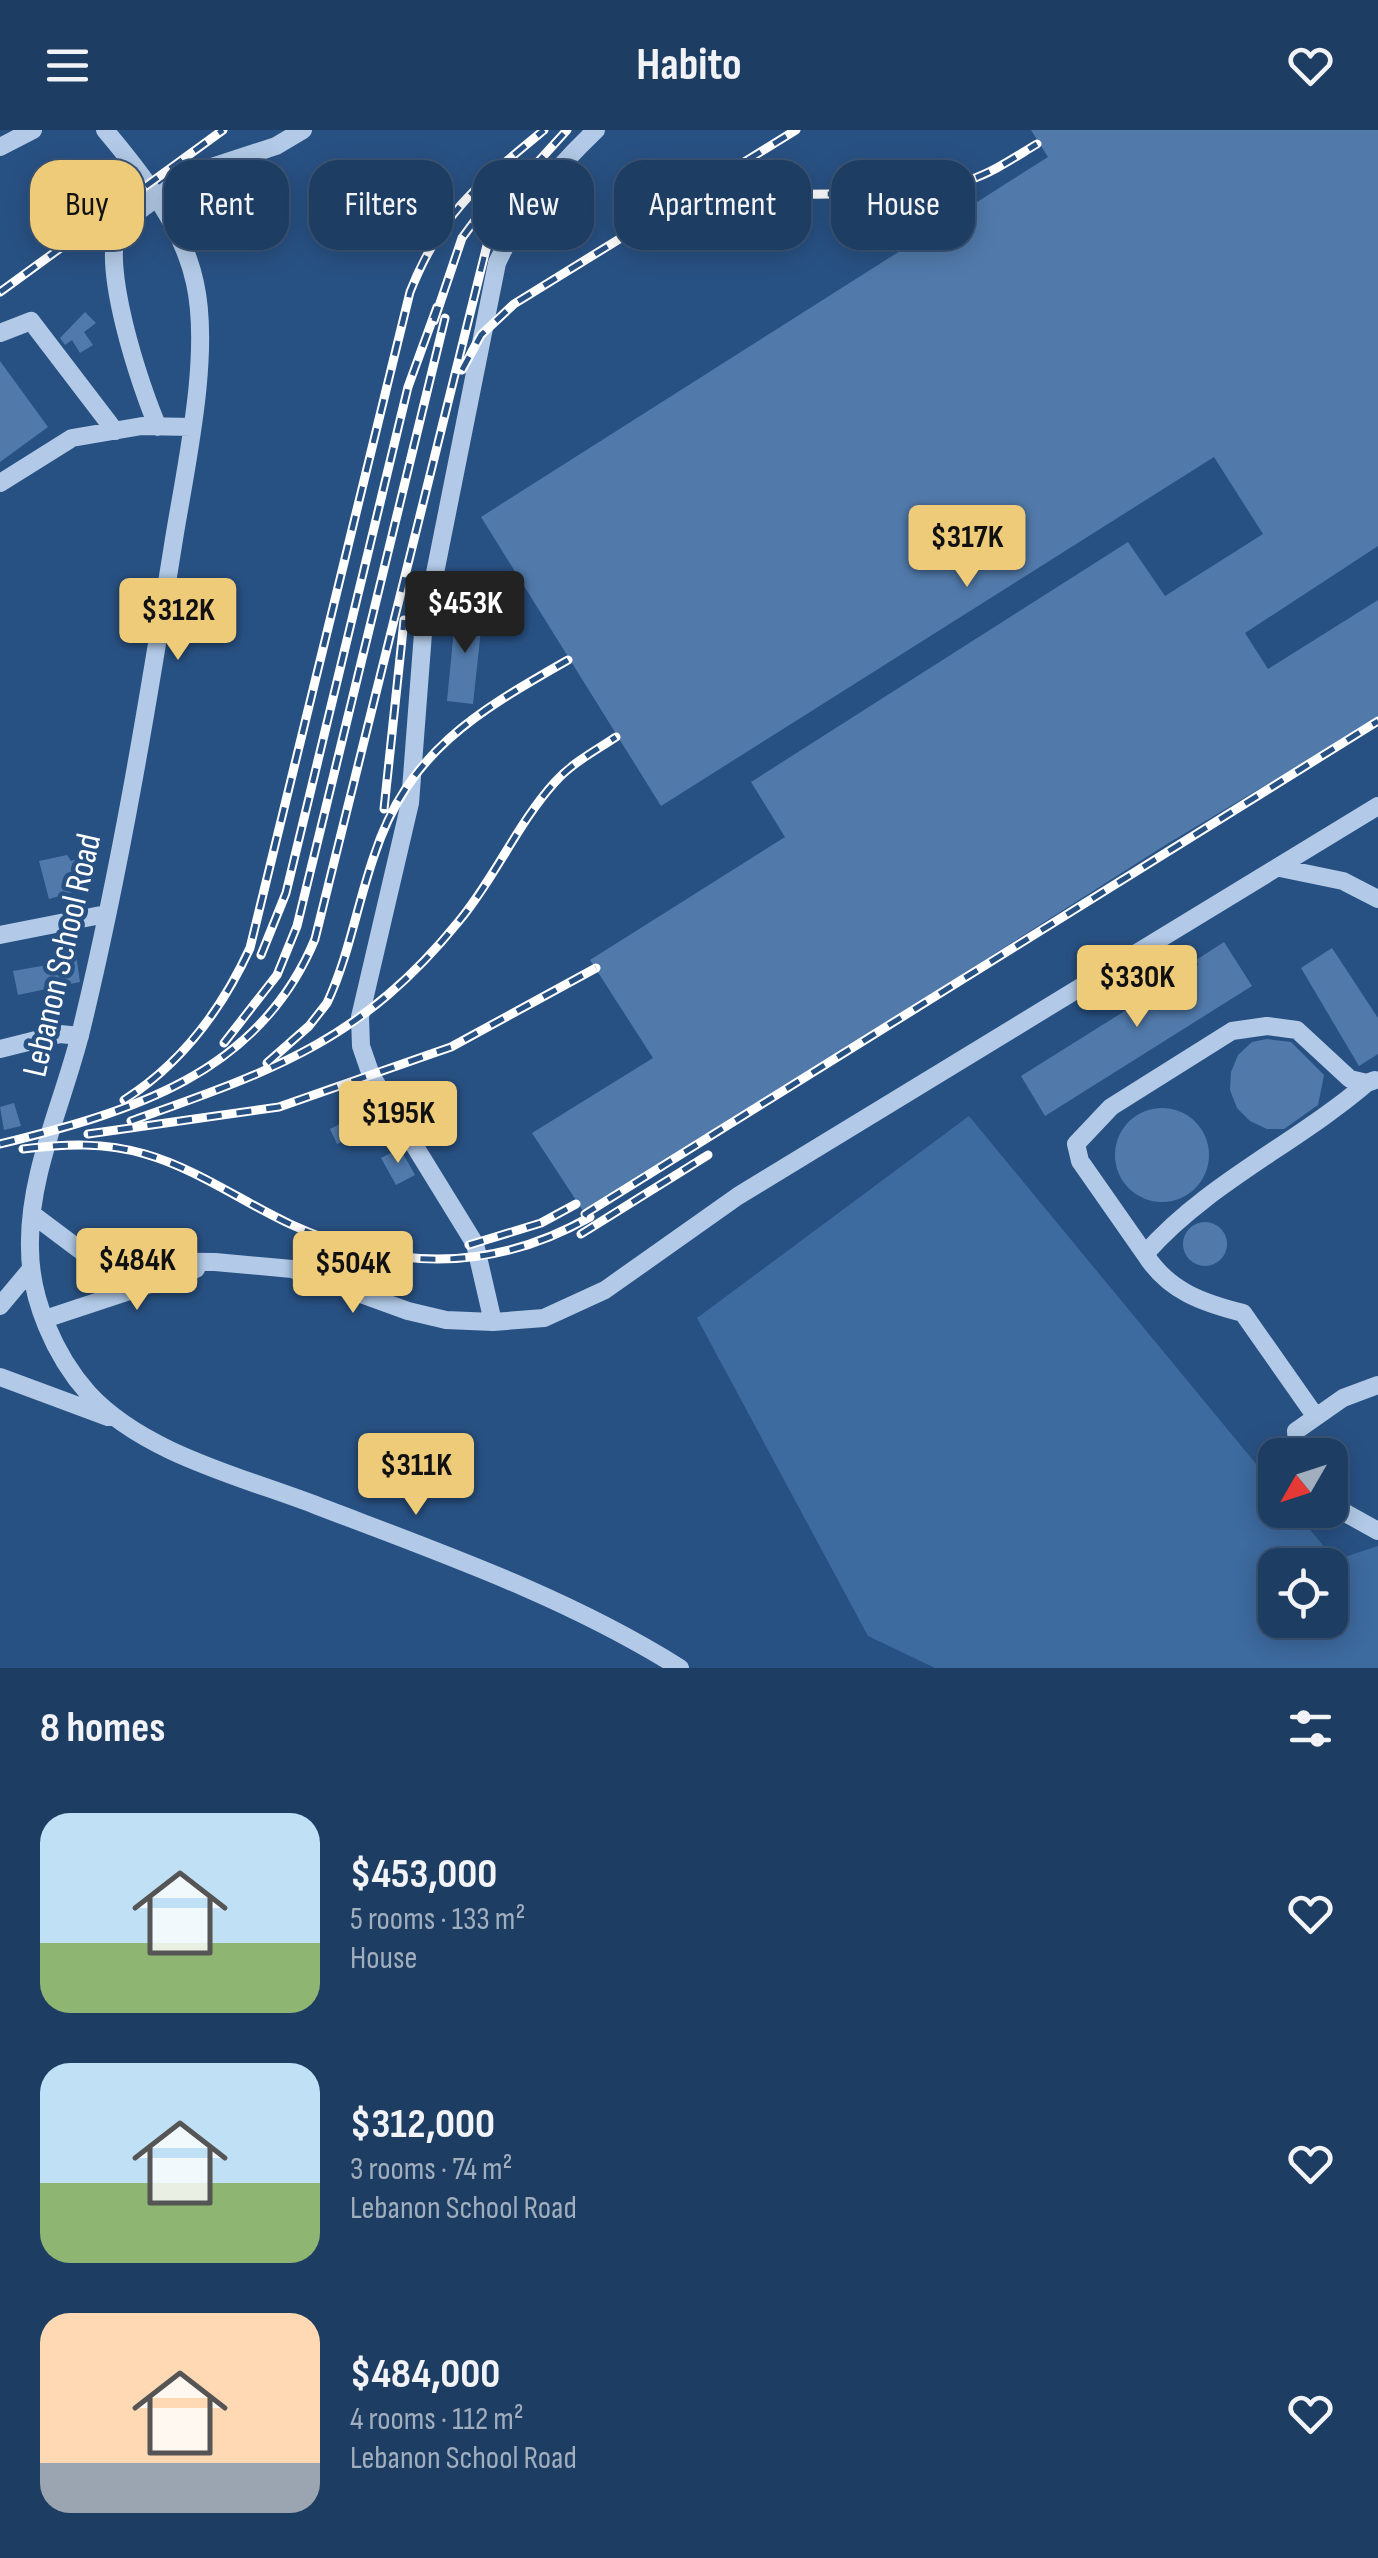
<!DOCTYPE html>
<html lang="en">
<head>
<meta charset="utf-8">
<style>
  :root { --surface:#1e3d62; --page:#264468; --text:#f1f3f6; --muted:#a1aebe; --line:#3c5677; --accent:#eecb79 }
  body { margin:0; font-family:"Sofia Sans Condensed",sans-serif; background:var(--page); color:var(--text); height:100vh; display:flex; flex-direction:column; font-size:38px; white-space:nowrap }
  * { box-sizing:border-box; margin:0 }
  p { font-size:32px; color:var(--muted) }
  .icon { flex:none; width:55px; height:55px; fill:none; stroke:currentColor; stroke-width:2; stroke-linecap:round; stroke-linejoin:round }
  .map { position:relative; height:1538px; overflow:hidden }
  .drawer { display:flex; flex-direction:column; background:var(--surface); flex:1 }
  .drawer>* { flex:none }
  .guide { position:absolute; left:30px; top:30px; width:1320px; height:90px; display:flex; gap:20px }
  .needle { width:65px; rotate:231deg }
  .tools { position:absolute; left:1258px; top:1308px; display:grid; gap:20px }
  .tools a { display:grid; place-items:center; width:90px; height:90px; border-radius:20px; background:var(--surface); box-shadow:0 5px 25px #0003,0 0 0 2px var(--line); font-size:50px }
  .price { position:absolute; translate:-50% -85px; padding:0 22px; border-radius:10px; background:var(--accent); color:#111; font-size:32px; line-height:65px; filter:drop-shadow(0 2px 5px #0008) }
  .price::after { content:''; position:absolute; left:50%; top:60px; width:30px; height:22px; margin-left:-15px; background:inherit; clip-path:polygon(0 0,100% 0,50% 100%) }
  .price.active { background:#222; color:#fff }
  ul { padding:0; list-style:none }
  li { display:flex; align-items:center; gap:30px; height:250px; padding:0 40px }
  li span { display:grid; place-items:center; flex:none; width:280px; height:200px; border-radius:30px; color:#555 }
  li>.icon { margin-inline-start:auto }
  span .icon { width:120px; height:120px; fill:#fffc; stroke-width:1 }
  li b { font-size:42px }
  h2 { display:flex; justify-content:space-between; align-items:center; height:120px; padding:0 40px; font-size:42px }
  .tag { padding:0 35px; border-radius:30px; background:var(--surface); box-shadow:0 5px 25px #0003,0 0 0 2px var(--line); font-size:35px; line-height:90px }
  .tag.active { background:var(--accent); color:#111 }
  header { display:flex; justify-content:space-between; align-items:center; height:130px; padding:0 40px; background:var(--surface); font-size:45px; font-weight:700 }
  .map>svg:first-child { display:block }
  .green { fill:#3d6a9f; fill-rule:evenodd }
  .building { fill:#517aab }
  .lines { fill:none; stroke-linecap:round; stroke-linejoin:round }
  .minor { stroke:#b2cae7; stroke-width:18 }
  .rail-casing { stroke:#fff; stroke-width:9 }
  .rail { stroke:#285183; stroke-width:5; stroke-dasharray:15; stroke-linecap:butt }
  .minor-bridge { stroke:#b2cae7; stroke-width:18 }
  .labels { text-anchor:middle; stroke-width:9; stroke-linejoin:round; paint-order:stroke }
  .street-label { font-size:35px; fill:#fff; stroke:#285183 }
</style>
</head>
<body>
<header><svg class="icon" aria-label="menu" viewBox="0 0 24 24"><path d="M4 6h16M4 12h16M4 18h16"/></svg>Habito<svg class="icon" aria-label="heart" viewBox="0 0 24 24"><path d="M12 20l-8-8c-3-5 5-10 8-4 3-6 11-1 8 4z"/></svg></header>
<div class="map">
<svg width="1378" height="1538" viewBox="0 0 1378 1538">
  <rect width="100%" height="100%" fill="#285183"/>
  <path class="green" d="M 969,986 L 1275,1357 L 1275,1380 L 1294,1380 L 1335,1430 L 1378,1416 L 1378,1538 L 935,1538 L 868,1506 L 697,1188 ZM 1275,1435 L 1330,1435 L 1330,1490 L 1275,1490 Z"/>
  <path class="building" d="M 1031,0 L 1378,0 L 1378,416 L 1245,503 L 1268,539 L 1378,470 L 1378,588 L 1167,714 L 585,1084 L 532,1003 L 653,928 L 590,830 L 785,707 L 751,652 L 1128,412 L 1165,466 L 1263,404 L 1214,327 L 661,676 L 481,387 L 1048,27 Z
    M 85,182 L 96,193 L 84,202 L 93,215 L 80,223 L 72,210 L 65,215 L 60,208 Z
    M 0,231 L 48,297 L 0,332 Z
    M 456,478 L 483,481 L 473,574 L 447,571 Z
    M 67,725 L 71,731 L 80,728 L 86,750 L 78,751 L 80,760 L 49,769 L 39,731 Z
    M 1224,812 L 1252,856 L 1045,986 L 1021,946 L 1198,835 L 1196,830 Z
    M 75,818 L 80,852 L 18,865 L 13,841 L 53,834 L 52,821 Z
    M 1332,818 L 1378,888 L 1378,924 L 1359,936 L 1301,838 Z
    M 1267,909 L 1291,912 L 1324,945 L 1318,975 L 1284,999 L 1267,999 L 1250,991 L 1237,978 L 1230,960 L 1231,942 L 1238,925 L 1252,912 Z
    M 14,973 L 21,996 L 4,1000 L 0,977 Z
    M1115 1025a47 47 0 1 1 94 0a47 47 0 1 1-94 0Z
    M 365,981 L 373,996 L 337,1014 L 330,999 Z
    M 400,1018 L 415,1045 L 396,1055 L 381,1028 Z
    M1183 1114a22 22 0 1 1 44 0a22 22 0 1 1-44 0Z"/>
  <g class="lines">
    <path class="minor" d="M 105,0 C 142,44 183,96 195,153 C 211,225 186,335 174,409 C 148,572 121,736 82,897 C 65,969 28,1043 30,1118 C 30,1169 55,1226 88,1263 C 144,1324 243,1347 318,1376 C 441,1423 567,1467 680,1538
      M 596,0 C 553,41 522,79 497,133 L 423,503 L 410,673 L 360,887 L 361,916 L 371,945 L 475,1114 L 493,1192 L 544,1188 L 605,1160 L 738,1066 L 1378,676
      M 0,17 L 33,0
      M 187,45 L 276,16 L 303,0
      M 120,95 C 98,130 141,259 158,297
      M 0,203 L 31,191 L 115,301
      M 0,353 L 72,308 L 142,296 L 191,297
      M 1280,738 L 1343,751 L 1378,769
      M 0,805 L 106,784
      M 0,919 L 60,904 L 80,906
      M 32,1084 L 84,1123 L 113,1131 L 215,1132 L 292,1139 L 408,1181 L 446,1190 L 493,1192
      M 1145,1124 L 1080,1031 L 1076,1014 L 1111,977 L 1232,901 L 1267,896 L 1297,900 L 1350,949 L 1367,953 L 1375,950
      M 0,1176 L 31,1139
      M 45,1189 L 196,1139
      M 0,1247 L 108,1287
      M 1316,1287 L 1243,1183 C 1203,1173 1168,1161 1145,1124 C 1206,1054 1297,1013 1367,953
      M 1298,1325 L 1296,1301 L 1343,1268 L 1378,1255
      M 1330,1370 L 1340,1380 L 1378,1401"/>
    <defs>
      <path id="rail" d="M 680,84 C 776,46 878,80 969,50 C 994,42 1015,27 1037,14
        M 0,162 L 223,0
        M 434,191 L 462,108 L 504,51
        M 462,240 L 481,205 L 514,174 L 796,0
        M 384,679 L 404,490
        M 261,825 L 286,763 L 408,257 L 437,177
        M 224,913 L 277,845 L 297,796 L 445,188
        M 267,933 L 309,896 L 327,873 C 349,826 357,775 374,726 C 408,621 477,582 568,530
        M 124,970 C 181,934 222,879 250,818 L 410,162 C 442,81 479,54 544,0
        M 131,991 C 272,941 361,912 459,791 C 495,748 517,694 555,652 C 572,633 595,621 616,607
        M 88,1004 L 279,977 L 451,917 L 596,838
        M 0,1014 C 130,982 259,945 315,809 L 493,91 L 508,65 L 567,0
        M 23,1019 C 65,1014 104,1012 145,1024 C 197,1039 241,1071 290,1094 C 392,1141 492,1143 590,1087 L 585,1084 L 1378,591
        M 581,1104 L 708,1025
        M 469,1115 L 541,1093 L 576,1074"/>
    </defs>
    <use href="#rail" class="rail-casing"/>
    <use href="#rail" class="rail"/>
    <path class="minor-bridge" d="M 120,95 L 187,45"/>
  </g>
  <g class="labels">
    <g class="street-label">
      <text transform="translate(61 825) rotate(-77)" y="12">Lebanon School Road</text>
    </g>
  </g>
</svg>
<div class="tools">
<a><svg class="needle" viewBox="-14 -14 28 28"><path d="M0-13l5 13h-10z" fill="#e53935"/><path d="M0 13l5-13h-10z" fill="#a1aebe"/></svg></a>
<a><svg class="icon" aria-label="locate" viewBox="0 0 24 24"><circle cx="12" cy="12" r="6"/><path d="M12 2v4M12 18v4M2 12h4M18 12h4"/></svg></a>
</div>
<b class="price" style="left:967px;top:460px">$317K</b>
<b class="price active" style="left:465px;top:526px">$453K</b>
<b class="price" style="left:178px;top:533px">$312K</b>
<b class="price" style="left:1137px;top:900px">$330K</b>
<b class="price" style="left:398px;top:1036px">$195K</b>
<b class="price" style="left:137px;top:1183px">$484K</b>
<b class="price" style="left:353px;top:1186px">$504K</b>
<b class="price" style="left:416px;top:1388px">$311K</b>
<div class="guide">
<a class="tag active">Buy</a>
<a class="tag">Rent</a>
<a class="tag">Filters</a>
<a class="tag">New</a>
<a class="tag">Apartment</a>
<a class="tag">House</a>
</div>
</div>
<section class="drawer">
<h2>8 homes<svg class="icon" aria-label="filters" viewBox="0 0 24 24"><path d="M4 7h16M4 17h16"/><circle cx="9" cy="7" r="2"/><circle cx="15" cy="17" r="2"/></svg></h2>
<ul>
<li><span style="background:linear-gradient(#bfe0f5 65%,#8fb573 0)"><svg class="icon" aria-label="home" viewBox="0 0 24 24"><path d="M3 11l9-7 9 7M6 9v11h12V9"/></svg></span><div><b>$453,000</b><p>5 rooms · 133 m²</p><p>House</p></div><svg class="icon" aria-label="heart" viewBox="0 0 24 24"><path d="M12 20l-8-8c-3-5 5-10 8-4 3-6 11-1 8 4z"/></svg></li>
<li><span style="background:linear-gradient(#bfe0f5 60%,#8fb573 0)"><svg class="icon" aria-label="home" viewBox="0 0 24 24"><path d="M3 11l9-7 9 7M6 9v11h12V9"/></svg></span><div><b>$312,000</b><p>3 rooms · 74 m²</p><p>Lebanon School Road</p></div><svg class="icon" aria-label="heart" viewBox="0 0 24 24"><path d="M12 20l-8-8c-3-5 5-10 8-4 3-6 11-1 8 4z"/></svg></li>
<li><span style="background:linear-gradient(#ffd9b3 75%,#9aa5b1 0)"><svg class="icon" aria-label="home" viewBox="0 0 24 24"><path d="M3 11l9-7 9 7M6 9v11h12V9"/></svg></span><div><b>$484,000</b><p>4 rooms · 112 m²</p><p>Lebanon School Road</p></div><svg class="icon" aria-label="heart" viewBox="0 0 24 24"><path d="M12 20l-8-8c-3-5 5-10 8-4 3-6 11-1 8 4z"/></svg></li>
</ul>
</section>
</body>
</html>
